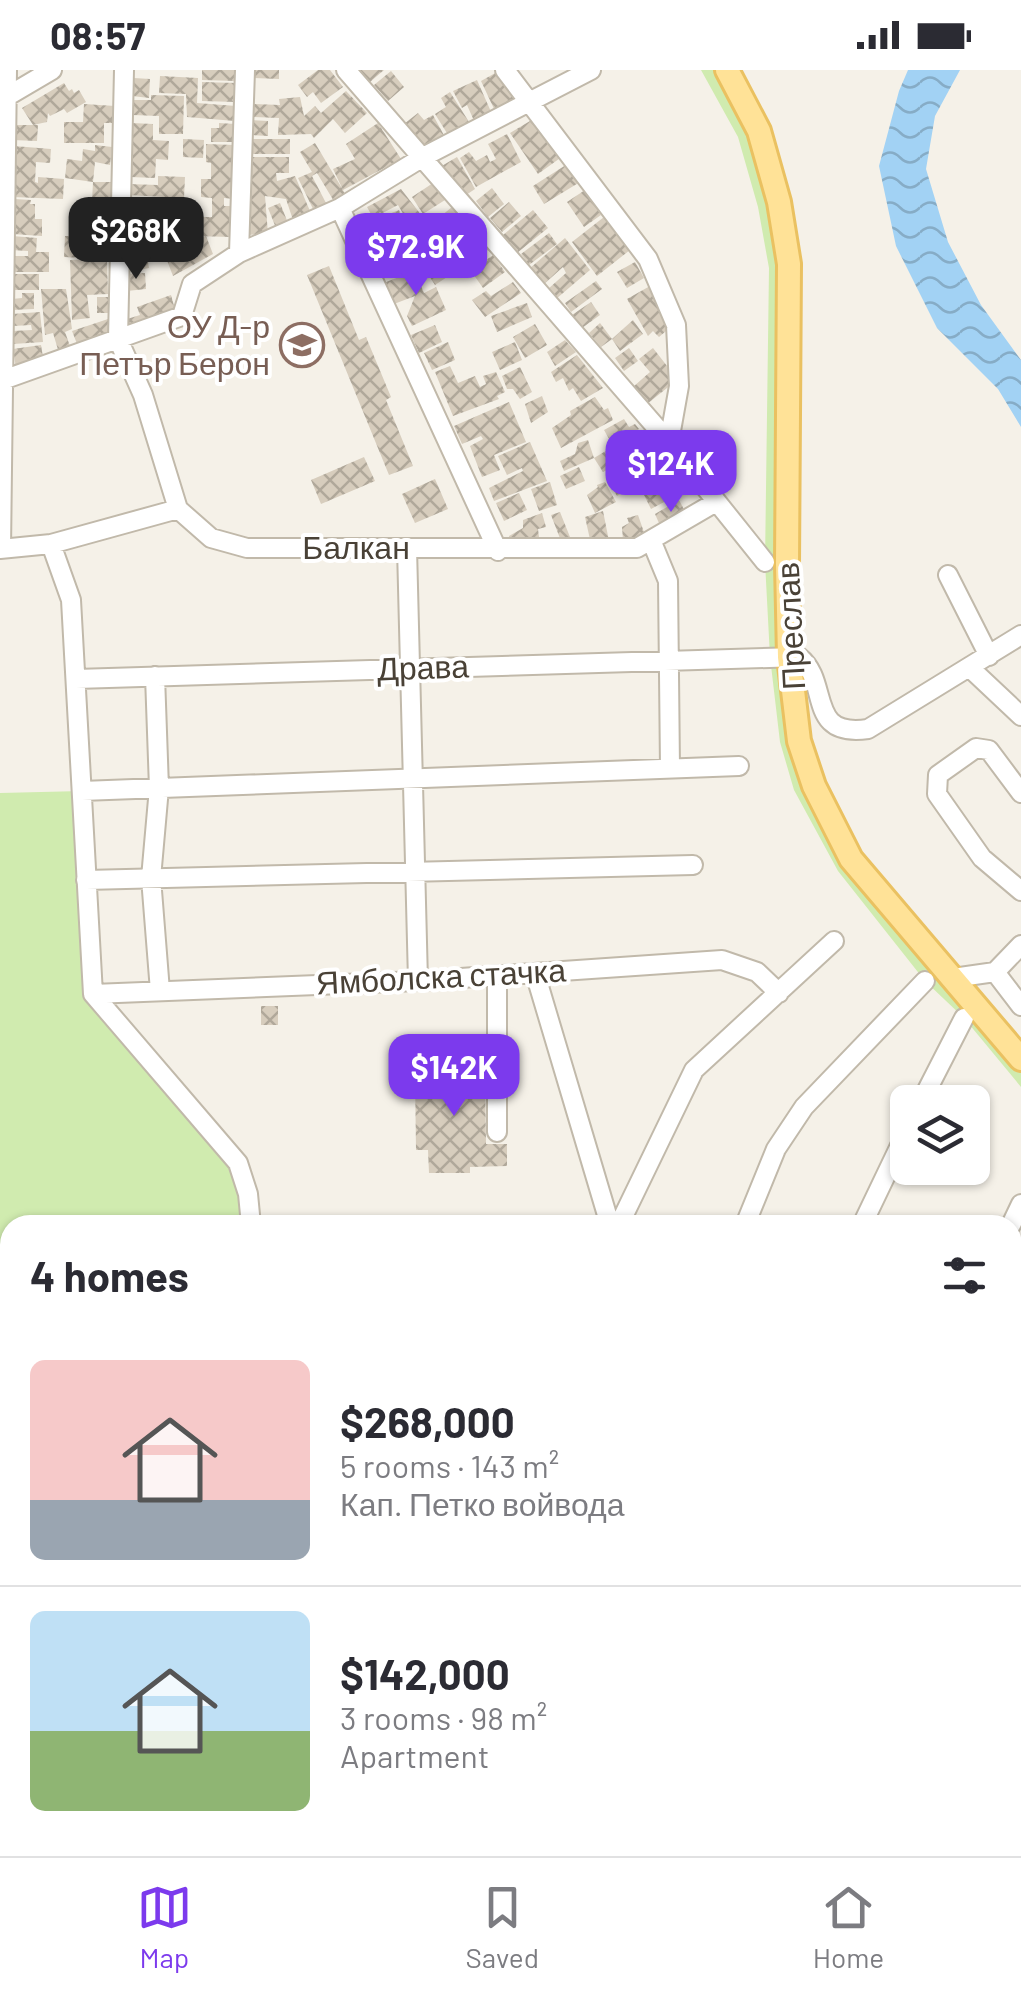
<!DOCTYPE html>
<html lang="en">
<head>
<meta charset="utf-8">
<style>
  :root { --surface:#fff; --page:#f7f7f7; --text:#2b2b33; --muted:#7c7c81; --line:#e1e1e2; --accent:#7c3aed }
  body { margin:0; font-family:Barlow,sans-serif; background:var(--page); color:var(--text); height:100vh; display:flex; flex-direction:column; font-size:38px; white-space:nowrap }
  * { box-sizing:border-box; margin:0 }
  p { font-size:32px; color:var(--muted) }
  .icon { flex:none; width:55px; height:55px; fill:none; stroke:currentColor; stroke-width:2; stroke-linecap:round; stroke-linejoin:round }
  .map { position:relative; flex:1; overflow:hidden }
  .side { position:absolute; left:0px; top:1145px; width:1022px; height:642px; display:flex; flex-direction:column; background:var(--surface); border-radius:30px 30px 0 0; box-shadow:0 2px 8px #0004 }
  .side>* { flex:none }
  .buttons { position:absolute; left:890px; top:1015px; display:grid; gap:20px }
  .buttons a { display:grid; place-items:center; width:100px; height:100px; border-radius:15px; background:var(--surface); box-shadow:0 2px 8px #0004; font-size:50px }
  .price { position:absolute; translate:-50% -85px; padding:0 22px; border-radius:20px; background:var(--accent); color:#fff; font-size:32px; line-height:65px; filter:drop-shadow(0 2px 5px #0008) }
  .price::after { content:''; position:absolute; left:50%; top:60px; width:30px; height:22px; margin-left:-15px; background:inherit; clip-path:polygon(0 0,100% 0,50% 100%) }
  .price.selected { background:#222; color:#fff }
  ul { padding:0; list-style:none }
  li { display:flex; align-items:center; gap:30px; height:250px; padding:0 30px }
  li+li { border-top:2px solid var(--line) }
  li span { display:grid; place-items:center; flex:none; width:280px; height:200px; border-radius:15px; color:#555 }
  li>.icon { margin-inline-start:auto }
  span .icon { width:120px; height:120px; fill:#fffc; stroke-width:1 }
  li b { font-size:42px }
  h2 { display:flex; justify-content:space-between; align-items:center; height:120px; padding:0 30px; font-size:42px }
  .status { display:flex; justify-content:space-between; align-items:center; height:70px; padding:0 50px; background:var(--surface); direction:ltr }
  .status svg { height:28px; fill:currentColor }
  .dock { display:flex; justify-content:space-around; align-items:center; height:140px; border-top:2px solid var(--line); background:var(--surface); font-size:28px; color:var(--muted) }
  .dock a { display:grid; justify-items:center; gap:5px }
  .dock .selected { color:var(--accent) }
  .map>svg:first-child { display:block }
  .green { fill:#d0ebaf }
  .water { fill:url(#water-waves) }
  .building { fill:url(#building-cross-hatch) }
  .lines { fill:none; stroke-linecap:round; stroke-linejoin:round }
  .minor-casing { stroke:#c1b9aa; stroke-width:22 }
  .major-casing { stroke:#eac161; stroke-width:28 }
  .minor { stroke:#fff; stroke-width:18 }
  .major { stroke:#ffe297; stroke-width:22 }
  .labels { text-anchor:middle; stroke-width:8; stroke-linejoin:round; paint-order:stroke }
  .education-label { font-size:32px; fill:#785e54; stroke:#fff; text-anchor:end }
  .street-label { font-size:32px; fill:#494136; stroke:#fff }
</style>
</head>
<body>
<div class="status"><b>08:57</b><svg viewBox="0 0 49 12"><path d="M0 12V9h3v3zM5 12V6h3v6zM10 12V3h3v9zM15 12V0h3v12zM26 1h20v11H26zM47 4h2v5h-2z"/></svg></div>
<div class="map">
<svg width="1021" height="1786" viewBox="0 0 1021 1786">
  <defs>
    <pattern id="water-waves" width="16" height="10" patternUnits="userSpaceOnUse" patternTransform="scale(2.5)"><rect width="16" height="10" fill="#a2d2f4"/><path d="M0 5q4-4 8 0t8 0" fill="none" stroke="#86acc6"/></pattern>
    <pattern id="building-cross-hatch" width="8" height="8" patternUnits="userSpaceOnUse" patternTransform="scale(2.5)"><rect width="8" height="8" fill="#d7cdbd"/><path d="M0 0l8 8M0 8l8-8" fill="none" stroke="#b0a89a"/></pattern>
  </defs>
  <rect width="100%" height="100%" fill="#f5f1e8"/>
  <path class="green" d="M 701,0 L 727,0 L 779,132 L 789,587 L 830,752 L 1021,989 L 1021,1017 L 964,948 L 925,911 L 838,801 L 794,720 L 780,672 L 770,587 L 765,492 L 769,198 L 758,137 L 738,67 Z
    M 82,721 L 93,924 L 238,1093 L 251,1155 L 10,1155 L 10,1778 L 269,1778 L 279,1786 L 0,1786 L 0,723 Z"/>
  <path class="water" d="M 908,0 L 960,0 L 935,46 L 926,99 L 948,172 L 981,235 L 1021,290 L 1021,357 L 998,319 L 937,258 L 896,176 L 879,96 L 899,21 Z"/>
  <path class="building" d="M 202,0 L 237,0 L 236,11 L 202,10 Z
    M 252,0 L 279,0 L 279,9 L 252,8 Z
    M 318,0 L 330,0 L 343,17 L 321,33 L 313,22 L 307,27 L 298,15 Z
    M 360,0 L 384,0 L 370,12 Z
    M 391,1 L 404,17 L 388,31 L 374,15 Z
    M 497,2 L 514,30 L 495,41 L 481,11 Z
    M 160,6 L 198,8 L 197,33 L 236,36 L 235,51 L 187,47 L 186,24 L 159,23 Z
    M 134,8 L 150,9 L 149,28 L 132,26 Z
    M 477,10 L 492,44 L 475,53 L 467,35 L 462,38 L 453,21 Z
    M 202,12 L 236,13 L 236,32 L 202,31 Z
    M 64,13 L 69,21 L 72,19 L 74,23 L 79,20 L 86,32 L 67,43 L 64,39 L 50,46 L 48,43 L 47,52 L 33,55 L 22,38 Z
    M 346,21 L 367,43 L 345,63 L 333,49 L 314,68 L 311,64 L 278,65 L 279,48 L 252,47 L 252,34 L 280,35 L 279,29 L 300,27 L 304,46 L 315,36 L 321,43 Z
    M 450,22 L 471,55 L 450,68 L 435,44 L 446,37 L 441,28 Z
    M 151,25 L 184,26 L 183,64 L 159,64 L 159,46 L 132,45 L 133,30 L 151,30 Z
    M 84,34 L 115,36 L 114,53 L 104,53 L 104,73 L 64,73 L 64,52 L 83,52 Z
    M 418,43 L 424,50 L 433,45 L 446,69 L 425,79 L 404,54 Z
    M 252,50 L 268,51 L 268,66 L 251,65 Z
    M 530,51 L 543,54 L 563,86 L 538,104 L 510,63 Z
    M 132,53 L 153,54 L 153,70 L 169,71 L 168,90 L 156,89 L 155,108 L 130,107 Z
    M 219,53 L 235,54 L 235,72 L 211,72 L 211,58 L 219,58 Z
    M 378,53 L 401,89 L 343,120 L 346,126 L 335,133 L 317,103 L 312,106 L 326,133 L 313,139 L 298,108 L 312,102 L 300,82 L 315,73 L 343,120 L 333,99 L 355,89 L 346,74 Z
    M 12,55 L 38,55 L 37,71 L 12,70 Z
    M 507,64 L 521,92 L 476,117 L 460,88 L 469,82 L 476,91 L 487,85 L 490,92 L 496,89 L 488,74 Z
    M 183,69 L 204,70 L 203,88 L 183,87 Z
    M 250,69 L 290,69 L 290,84 L 250,84 Z
    M 206,74 L 235,75 L 234,129 L 224,128 L 224,136 L 230,136 L 230,167 L 196,166 L 196,147 L 212,147 L 212,128 L 201,127 L 201,109 L 211,109 L 211,93 L 206,92 Z
    M 95,75 L 112,77 L 110,95 L 95,92 L 93,112 L 113,112 L 110,180 L 83,179 L 83,188 L 64,187 L 65,166 L 77,166 L 76,142 L 84,142 L 84,131 L 92,131 L 93,112 L 65,108 L 67,89 L 82,91 L 83,79 L 95,81 Z
    M 14,76 L 51,79 L 50,93 L 36,92 L 35,112 L 38,113 L 38,107 L 64,109 L 63,129 L 12,127 Z
    M 249,87 L 289,87 L 289,103 L 276,103 L 277,111 L 295,106 L 310,141 L 293,150 L 286,129 L 265,126 L 268,164 L 244,165 Z
    M 457,87 L 475,119 L 466,125 L 440,97 Z
    M 569,93 L 580,112 L 544,134 L 533,116 Z
    M 158,106 L 185,107 L 184,128 L 128,125 L 128,114 L 158,115 Z
    M 433,113 L 445,130 L 423,144 L 412,127 Z
    M 492,118 L 504,134 L 488,147 L 476,131 Z
    M 401,119 L 422,146 L 409,154 L 398,135 L 373,148 L 367,137 Z
    M 585,120 L 601,145 L 584,157 L 567,132 Z
    M 14,129 L 31,130 L 30,134 L 35,134 L 35,149 L 42,149 L 42,166 L 12,164 Z
    M 509,132 L 521,146 L 502,162 L 490,148 Z
    M 280,133 L 288,153 L 276,158 L 268,138 Z
    M 452,137 L 468,157 L 445,174 L 430,155 Z
    M 399,140 L 419,190 L 391,201 L 386,186 L 401,181 L 396,167 L 378,174 L 373,159 L 387,154 L 384,146 Z
    M 533,140 L 548,158 L 517,183 L 503,165 Z
    M 130,145 L 159,145 L 158,163 L 156,182 L 147,185 L 149,198 L 125,203 L 128,176 L 136,174 L 136,162 L 130,162 Z
    M 604,147 L 630,180 L 597,206 L 572,172 Z
    M 549,163 L 557,174 L 529,195 L 521,184 Z
    M 478,164 L 488,180 L 435,215 L 419,190 L 438,178 L 444,186 Z
    M 12,166 L 37,168 L 36,182 L 49,182 L 49,202 L 12,202 L 12,186 L 28,186 L 28,181 L 11,180 Z
    M 206,166 L 213,184 L 173,206 L 163,180 Z
    M 565,168 L 590,200 L 556,229 L 548,219 L 566,203 L 563,197 L 543,215 L 529,199 Z
    M 493,185 L 505,202 L 483,218 L 471,201 Z
    M 107,189 L 108,224 L 87,225 L 90,248 L 72,250 L 70,190 Z
    M 635,192 L 644,208 L 627,218 L 617,202 Z
    M 329,196 L 359,270 L 366,267 L 391,327 L 386,330 L 413,396 L 389,405 L 307,205 Z
    M 415,201 L 424,223 L 436,217 L 446,240 L 412,256 L 407,246 L 415,226 L 394,234 L 386,212 Z
    M 145,203 L 146,219 L 127,221 L 126,204 Z
    M 11,204 L 39,204 L 39,220 L 11,220 Z
    M 596,211 L 602,219 L 571,242 L 565,233 Z
    M 513,212 L 521,223 L 485,247 L 472,230 L 486,221 L 491,226 Z
    M 650,216 L 672,256 L 659,267 L 653,261 L 648,266 L 627,229 Z
    M 41,219 L 66,219 L 72,259 L 65,262 L 71,279 L 59,283 L 53,263 L 45,265 Z
    M 22,223 L 34,223 L 34,239 L 13,240 L 12,229 L 22,228 Z
    M 171,225 L 176,243 L 127,261 L 124,250 L 140,245 L 137,237 Z
    M 97,227 L 108,227 L 108,243 L 97,243 Z
    M 591,232 L 600,245 L 582,258 L 572,245 Z
    M 527,233 L 532,247 L 497,262 L 491,246 Z
    M 40,242 L 43,272 L 13,274 L 12,261 L 32,260 L 31,255 L 13,256 L 12,244 Z
    M 108,249 L 109,268 L 79,279 L 72,261 Z
    M 633,250 L 643,264 L 620,281 L 612,269 Z
    M 600,253 L 612,269 L 601,277 L 589,263 Z
    M 535,254 L 547,275 L 525,288 L 513,267 Z
    M 435,255 L 442,272 L 419,283 L 411,265 Z
    M 565,270 L 576,282 L 555,296 L 547,282 Z
    M 448,272 L 455,290 L 432,300 L 424,283 Z
    M 515,272 L 522,290 L 500,300 L 492,282 Z
    M 41,275 L 44,293 L 16,298 L 13,279 Z
    M 629,278 L 638,291 L 624,301 L 615,288 Z
    M 653,278 L 671,301 L 672,314 L 647,334 L 633,317 L 650,302 L 639,289 Z
    M 577,285 L 603,318 L 581,331 L 573,318 L 569,321 L 563,308 L 556,312 L 551,302 Z
    M 450,296 L 458,313 L 475,306 L 480,317 L 486,314 L 483,306 L 496,302 L 505,322 L 497,326 L 499,329 L 453,346 L 435,302 Z
    M 520,297 L 532,322 L 520,329 L 513,319 L 507,319 L 502,306 Z
    M 542,326 L 548,342 L 531,353 L 525,334 Z
    M 595,327 L 604,340 L 608,338 L 613,350 L 561,378 L 552,358 L 571,345 L 570,341 Z
    M 509,332 L 526,372 L 494,385 L 500,400 L 482,407 L 470,376 L 483,369 L 481,366 L 462,374 L 454,356 Z
    M 624,349 L 629,357 L 635,354 L 639,359 L 612,374 L 604,360 Z
    M 588,370 L 594,388 L 609,379 L 618,394 L 603,402 L 594,388 L 564,401 L 560,391 L 575,384 L 578,373 Z
    M 633,370 L 642,384 L 623,396 L 615,382 Z
    M 530,372 L 547,411 L 494,431 L 489,418 L 523,401 L 522,398 L 507,405 L 498,386 Z
    M 364,387 L 375,411 L 321,434 L 311,410 Z
    M 648,393 L 657,408 L 642,417 L 633,402 Z
    M 579,397 L 585,411 L 566,419 L 560,406 Z
    M 624,402 L 632,417 L 617,426 L 609,411 Z
    M 435,409 L 448,439 L 415,453 L 402,424 Z
    M 550,412 L 557,435 L 539,441 L 531,419 Z
    M 605,412 L 616,432 L 595,443 L 587,425 L 598,417 L 597,415 Z
    M 675,412 L 681,423 L 651,439 L 643,423 L 655,415 Z
    M 519,423 L 527,440 L 504,451 L 496,433 Z
    M 679,430 L 687,445 L 662,460 L 655,444 Z
    M 603,441 L 609,471 L 591,474 L 585,447 Z
    M 560,442 L 570,467 L 561,471 L 551,445 Z
    M 542,443 L 546,457 L 538,459 L 540,475 L 510,477 L 509,466 L 523,458 L 523,450 Z
    M 638,445 L 646,468 L 623,471 L 622,457 L 629,453 L 627,448 Z
    M 261,936 L 278,936 L 278,955 L 261,955 Z
    M 427,988 L 466,988 L 467,1003 L 485,1003 L 486,1074 L 507,1074 L 507,1096 L 470,1097 L 470,1103 L 429,1103 L 428,1080 L 416,1080 L 415,1006 L 427,1007 Z
    M 306,1778 L 339,1778 L 349,1786 L 302,1786 L 300,1784 Z
    M 462,1778 L 473,1778 L 483,1786 L 455,1786 Z"/>
  <g class="lines">
    <defs>
      <path id="minor" d="M 124,0 L 118,269 L 143,325 L 178,439
        M 346,0 L 669,372 L 765,492
        M 505,0 L 648,189 L 676,255 L 679,316 L 669,372
        M 1,30 L 52,0
        M 340,138 L 498,481
        M 239,183 L 245,0
        M 0,311 L 182,246 L 192,214 L 239,183 L 340,138 L 423,87 L 591,0
        M 651,470 L 668,511 L 670,698
        M 51,474 L 71,530 L 93,924
        M 407,478 L 418,911
        M 0,479 L 51,474 L 178,439 L 211,468 L 247,478 L 637,478 L 716,432
        M 1,479 L 7,0
        M 948,505 L 989,586
        M 970,598 L 1021,646
        M 155,606 L 159,718 L 151,808 L 160,921
        M 76,609 L 799,587 C 831,612 805,668 868,659 L 1021,565
        M 82,721 L 739,696
        M 1021,723 L 989,680 L 976,678 L 938,705 L 937,724 L 982,788 L 1021,821
        M 86,810 L 693,795
        M 995,902 L 1021,936
        M 535,903 L 610,1155
        M 953,908 L 995,902 L 1021,875
        M 93,924 L 418,911 L 722,890 L 757,902 L 779,923
        M 93,924 L 238,1093 L 248,1124 L 251,1155
        M 921,1032 L 964,948
        M 497,1062 L 497,906
        M 619,1155 L 694,1000 L 834,871
        M 745,1155 L 776,1079 L 804,1037 L 925,911
        M 862,1155 L 908,1059
        M 1011,1155 L 1021,1134
        M 0,1196 L 10,1232
        M 1012,1356 L 1021,1338
        M 1012,1553 L 1021,1536
        M 487,1778 L 493,1786
        M 887,1778 L 903,1786
        M 6,1786 L 10,1763
        M 582,1786 L 584,1778
        M 712,1786 L 717,1778
        M 800,1786 L 804,1778"/>
      <path id="major" d="M 727,0 L 759,61 L 779,132 L 789,194 L 787,494 L 789,587 L 799,671 L 814,716 L 851,789 L 1021,989"/>
    </defs>
    <use href="#minor" class="minor-casing"/>
    <use href="#major" class="major-casing"/>
    <use href="#minor" class="minor"/>
    <use href="#major" class="major"/>
  </g>
  <defs>
    <symbol id="school-ring" viewBox="-11 -11 22 22"><circle r="9.5" fill="#fff" stroke="#8d6e63" stroke-width="1.5"/><path d="M0-5L7-2L0 1L-7-2ZM-4 1L0 2.5L4 1V4Q0 6-4 4Z" fill="#8d6e63"/></symbol>
  </defs>
  <g fill-rule="evenodd">
    <use href="#school-ring" x="277" y="250" width="50" height="50"/>
  </g>
  <g class="labels">
    <g class="education-label">
      <text x="270" y="268">ОУ Д-р<tspan x="270" dy="37">Петър Берон</tspan></text>
    </g>
    <g class="street-label">
      <text x="356" y="489">Балкан</text>
      <text transform="translate(791 556) rotate(-93)" y="11">Преслав</text>
      <text transform="translate(423 598) rotate(-2)" y="11">Драва</text>
      <text transform="translate(441 907) rotate(-3)" y="11">Ямболска стачка</text>
    </g>
  </g>
</svg>
<div class="buttons">
<a><svg class="icon" aria-label="layers" viewBox="0 0 24 24"><path d="M12 4l9 5-9 5-9-5zM3 14l9 5 9-5"/></svg></a>
</div>
<b class="price selected" style="left:136px;top:212px">$268K</b>
<b class="price" style="left:416px;top:228px">$72.9K</b>
<b class="price" style="left:671px;top:445px">$124K</b>
<b class="price" style="left:454px;top:1049px">$142K</b>
<section class="side">
<h2>4 homes<svg class="icon" aria-label="filters" viewBox="0 0 24 24"><path d="M4 7h16M4 17h16"/><circle cx="9" cy="7" r="2"/><circle cx="15" cy="17" r="2"/></svg></h2>
<ul>
<li><span style="background:linear-gradient(#f6c9c9 70%,#9aa5b1 0)"><svg class="icon" aria-label="home" viewBox="0 0 24 24"><path d="M3 11l9-7 9 7M6 9v11h12V9"/></svg></span><div><b>$268,000</b><p>5 rooms · 143 m²</p><p>Кап. Петко войвода</p></div></li>
<li><span style="background:linear-gradient(#bfe0f5 60%,#8fb573 0)"><svg class="icon" aria-label="home" viewBox="0 0 24 24"><path d="M3 11l9-7 9 7M6 9v11h12V9"/></svg></span><div><b>$142,000</b><p>3 rooms · 98 m²</p><p>Apartment</p></div></li>
</ul>
</section>
</div>
<nav class="dock">
<a class="selected"><svg class="icon" aria-label="map" viewBox="0 0 24 24"><path d="M3 6l6-2 6 2 6-2v14l-6 2-6-2-6 2zM9 4v14M15 6v14"/></svg>Map</a>
<a><svg class="icon" aria-label="saved" viewBox="0 0 24 24"><path d="M7 4h10v16l-5-4-5 4z"/></svg>Saved</a>
<a><svg class="icon" aria-label="home" viewBox="0 0 24 24"><path d="M3 11l9-7 9 7M6 9v11h12V9"/></svg>Home</a>
</nav>
</body>
</html>
